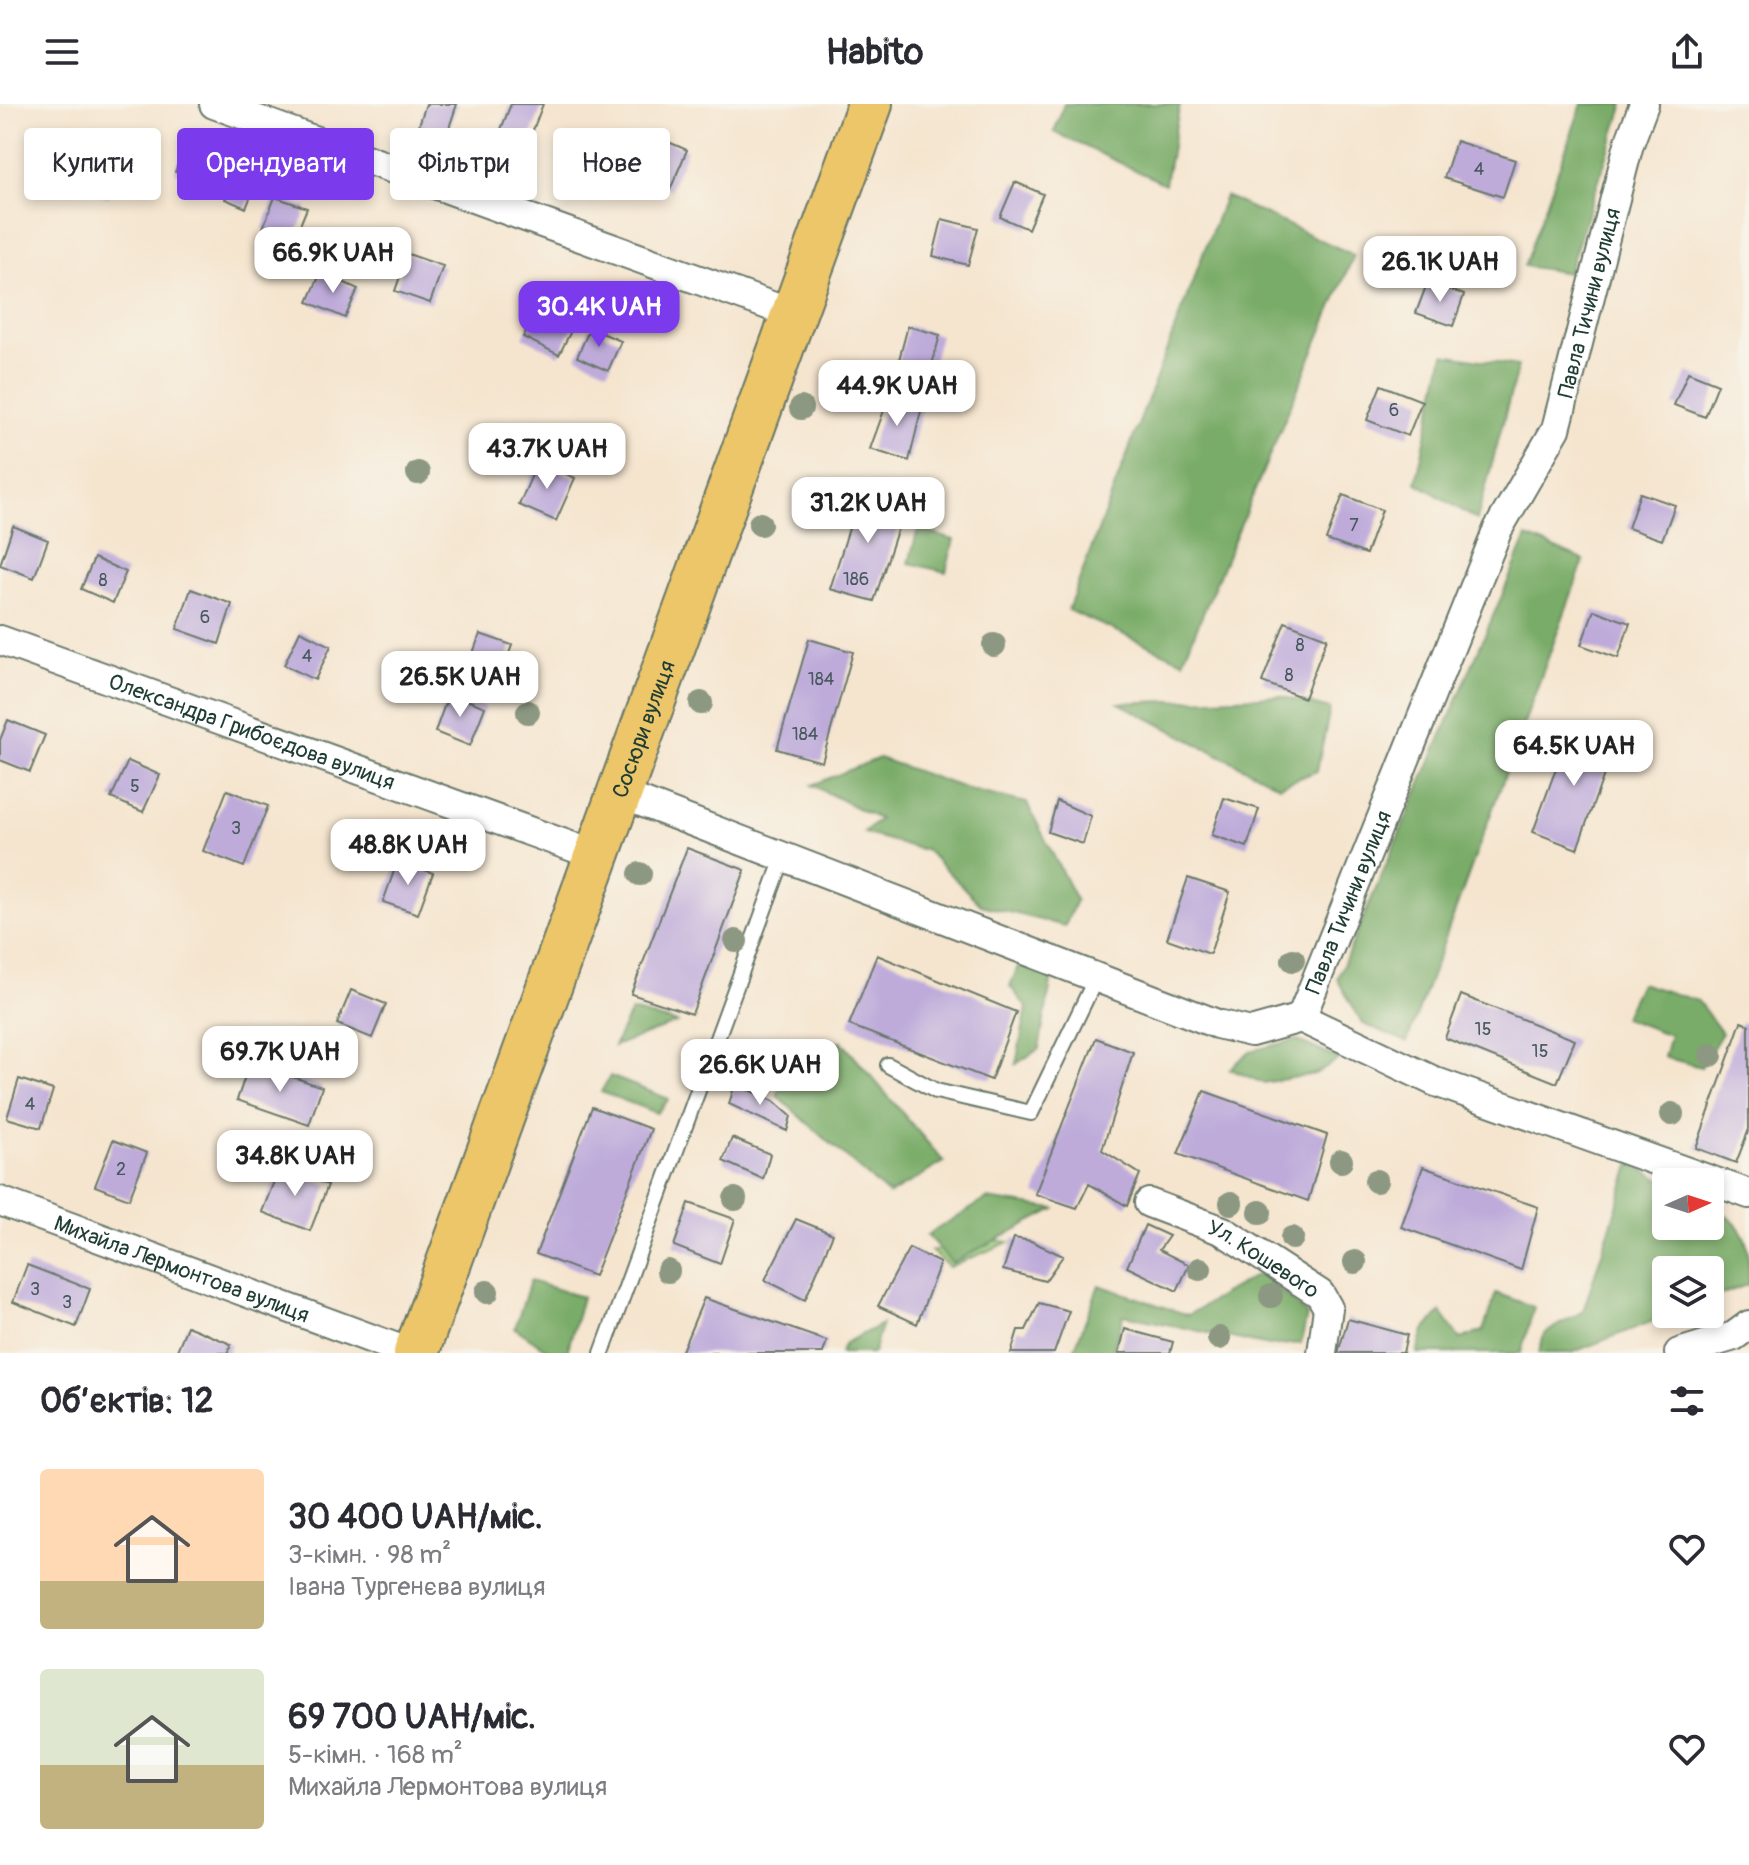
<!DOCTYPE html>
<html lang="uk">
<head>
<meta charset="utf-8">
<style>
  :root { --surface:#fff; --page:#f2f2f3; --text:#2b2b33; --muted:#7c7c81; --accent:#7c3aed }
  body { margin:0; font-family:Pangolin,sans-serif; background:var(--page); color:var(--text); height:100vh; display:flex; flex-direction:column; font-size:30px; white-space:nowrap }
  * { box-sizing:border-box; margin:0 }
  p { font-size:26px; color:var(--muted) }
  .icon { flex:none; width:44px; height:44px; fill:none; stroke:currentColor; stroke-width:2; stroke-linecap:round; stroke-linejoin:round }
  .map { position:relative; height:1249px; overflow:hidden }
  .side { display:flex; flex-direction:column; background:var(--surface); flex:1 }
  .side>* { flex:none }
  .guide { position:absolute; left:24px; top:24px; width:800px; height:72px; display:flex; gap:16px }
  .needle { width:52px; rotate:87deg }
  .fabs { position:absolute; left:1652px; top:1064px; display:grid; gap:16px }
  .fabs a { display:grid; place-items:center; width:72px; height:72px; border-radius:8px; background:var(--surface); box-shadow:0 4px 12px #0003; font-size:40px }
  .price { position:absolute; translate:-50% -68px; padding:0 18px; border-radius:16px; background:#fff; color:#222; font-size:26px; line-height:52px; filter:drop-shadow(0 2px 4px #0008) }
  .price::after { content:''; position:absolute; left:50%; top:48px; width:24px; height:18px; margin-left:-12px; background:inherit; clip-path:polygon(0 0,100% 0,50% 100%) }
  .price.selected { background:var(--accent); color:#fff }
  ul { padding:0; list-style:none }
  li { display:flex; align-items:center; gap:24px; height:200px; padding:0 40px }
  li span { display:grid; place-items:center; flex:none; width:224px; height:160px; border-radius:8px; color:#555 }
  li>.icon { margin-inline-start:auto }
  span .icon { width:96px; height:96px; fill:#fffc; stroke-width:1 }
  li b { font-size:34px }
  h2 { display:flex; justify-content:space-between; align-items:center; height:96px; padding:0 40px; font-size:34px }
  .tag { padding:0 28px; border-radius:8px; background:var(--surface); box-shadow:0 4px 12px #0003; font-size:28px; line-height:72px }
  .tag.selected { background:var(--accent); color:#fff }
  header { display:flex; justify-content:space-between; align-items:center; height:104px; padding:0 40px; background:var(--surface); font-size:36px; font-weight:700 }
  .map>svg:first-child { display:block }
  .green { fill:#97c777; stroke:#5b8256; stroke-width:2 }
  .forest { fill:#79ac68; stroke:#4c744e; stroke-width:2 }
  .building { fill:#beabda }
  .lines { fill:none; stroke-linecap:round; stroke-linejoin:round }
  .lane-casing { stroke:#6a786a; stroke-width:18 }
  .street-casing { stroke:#6a786a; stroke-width:32 }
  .primary-casing { stroke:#6a786a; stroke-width:48 }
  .lane { stroke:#fff; stroke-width:14 }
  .street { stroke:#fff; stroke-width:28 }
  .primary { stroke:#ecc669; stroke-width:44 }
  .tree { fill:#8c9881 }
  .labels { text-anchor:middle; stroke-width:7; stroke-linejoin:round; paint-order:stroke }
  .number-label { font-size:18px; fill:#47585e }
  .street-label { font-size:22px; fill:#1f3d34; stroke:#f7f3e8 }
</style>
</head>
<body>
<header><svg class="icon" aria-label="menu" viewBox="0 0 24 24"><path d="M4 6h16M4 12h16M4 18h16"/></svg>Habito<svg class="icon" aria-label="share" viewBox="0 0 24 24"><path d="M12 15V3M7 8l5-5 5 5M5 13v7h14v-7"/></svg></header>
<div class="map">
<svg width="1749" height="1249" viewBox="0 0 1749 1249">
  <rect width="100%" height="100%" fill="#f7f3e8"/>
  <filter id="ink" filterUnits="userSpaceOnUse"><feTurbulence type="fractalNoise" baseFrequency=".0125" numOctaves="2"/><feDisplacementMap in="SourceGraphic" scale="16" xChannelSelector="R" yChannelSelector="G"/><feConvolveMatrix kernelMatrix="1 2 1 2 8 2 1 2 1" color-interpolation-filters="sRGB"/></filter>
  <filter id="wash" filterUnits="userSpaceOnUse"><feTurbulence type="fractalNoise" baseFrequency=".006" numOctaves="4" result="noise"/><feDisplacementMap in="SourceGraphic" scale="32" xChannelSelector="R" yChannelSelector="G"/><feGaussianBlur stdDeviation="1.8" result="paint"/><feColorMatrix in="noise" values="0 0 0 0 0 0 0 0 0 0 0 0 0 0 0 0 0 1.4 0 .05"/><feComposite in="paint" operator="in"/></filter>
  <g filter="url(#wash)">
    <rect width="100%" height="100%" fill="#f5e5cf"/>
    <path class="green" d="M 979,1134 L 1009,1138 L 949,1163 L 931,1147 Z"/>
    <path class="forest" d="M 1064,0 L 1180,0 L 1165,80 L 1054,28 Z
      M 1582,0 L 1624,0 L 1568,169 L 1524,162 Z
      M 1225,92 L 1354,151 L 1183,557 L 1068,506 Z
      M 1444,250 L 1518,262 L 1477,416 L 1416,378 Z
      M 918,425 L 954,436 L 946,468 L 909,459 Z
      M 1527,433 L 1584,456 L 1407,938 L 1363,920 L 1337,875 Z
      M 1280,592 L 1330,605 L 1317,667 L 1279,682 L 1119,599 Z
      M 879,654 L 970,686 L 1027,699 L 1076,796 L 1065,822 L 981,801 L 927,747 L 864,729 L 879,715 L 812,681 Z
      M 1019,860 L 1052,873 L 1039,945 L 1016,960 L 1027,904 L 1010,882 Z
      M 1640,879 L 1698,897 L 1722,929 L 1701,963 L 1664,953 L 1670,931 L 1623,914 Z
      M 631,907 L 677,919 L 614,942 Z
      M 1296,936 L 1339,955 L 1315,970 L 1263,979 L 1230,965 L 1250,947 Z
      M 842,938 L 944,1058 L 889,1091 L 777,992 L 796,942 Z
      M 610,972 L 669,995 L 657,1009 L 601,988 Z
      M 1631,1059 L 1666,1078 L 1666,1122 L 1710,1122 L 1710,1102 C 1749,1122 1749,1138 1749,1180 L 1710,1195 L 1710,1166 L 1666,1166 L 1666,1210 L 1671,1210 L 1571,1249 L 1539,1249 L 1544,1230 L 1583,1207 Z
      M 987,1095 L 1055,1105 L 952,1159 L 927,1131 Z
      M 1260,1169 L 1307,1211 L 1301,1239 L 1269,1242 L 1124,1211 L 1112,1249 L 1073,1249 L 1099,1181 L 1188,1211 Z
      M 530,1177 L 582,1193 L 567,1249 L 552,1249 L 515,1224 Z
      M 1496,1189 L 1534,1203 L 1521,1249 L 1417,1249 L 1424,1227 L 1441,1208 L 1460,1235 L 1483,1227 Z
      M 882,1220 L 873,1249 L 840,1249 L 845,1239 Z"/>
    <g id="blocks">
      <path class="building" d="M 426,0 L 457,0 L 447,30 L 419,21 Z
        M 511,0 L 543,0 L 528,39 L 500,28 Z
        M 44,22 L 76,33 L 63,70 L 31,59 Z
        M 648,29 L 687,46 L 670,86 L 631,69 Z
        M 105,31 L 132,44 L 108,94 L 82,81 Z
        M 1456,37 L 1515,56 L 1503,93 L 1444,74 Z
        M 184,44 L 205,52 L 197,76 L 175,68 Z
        M 241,58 L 262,67 L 246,104 L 225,95 Z
        M 1015,78 L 1043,90 L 1028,125 L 1000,113 Z
        M 275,93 L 307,104 L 294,136 L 263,124 Z
        M 942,115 L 978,124 L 968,161 L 933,152 Z
        M 408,150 L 443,162 L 430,199 L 395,187 Z
        M 321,168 L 358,185 L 345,214 L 308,198 Z
        M 1428,177 L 1464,191 L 1453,222 L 1416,209 Z
        M 543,193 L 579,211 L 559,251 L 523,233 Z
        M 908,222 L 940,231 L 929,272 L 897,263 Z
        M 590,224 L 621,237 L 608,267 L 577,253 Z
        M 1688,268 L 1718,280 L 1705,313 L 1674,301 Z
        M 1381,281 L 1422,297 L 1408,332 L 1367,316 Z
        M 890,290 L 922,303 L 909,357 L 870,345 Z
        M 538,357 L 575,374 L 556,417 L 519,401 Z
        M 862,383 L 906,399 L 874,497 L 830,485 Z
        M 1640,389 L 1675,401 L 1662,436 L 1628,424 Z
        M 1343,391 L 1382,406 L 1366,450 L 1326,436 Z
        M 13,422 L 48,436 L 34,474 L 0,461 Z
        M 94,454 L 126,468 L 113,499 L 81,485 Z
        M 191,485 L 232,500 L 219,540 L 177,525 Z
        M 1594,506 L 1630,519 L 1618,554 L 1581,541 Z
        M 1285,518 L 1327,534 L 1304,594 L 1262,578 Z
        M 300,527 L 331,542 L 315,576 L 284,561 Z
        M 480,530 L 512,541 L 499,578 L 467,566 Z
        M 809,535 L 853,548 L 822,658 L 777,645 Z
        M 449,589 L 485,603 L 470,642 L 435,628 Z
        M 8,616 L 45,631 L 30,668 L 0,656 L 0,636 Z
        M 1571,623 L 1615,640 L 1577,745 L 1533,728 Z
        M 128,657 L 160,671 L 143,708 L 111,694 Z
        M 227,686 L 268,702 L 244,763 L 203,747 Z
        M 1224,694 L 1259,705 L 1247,743 L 1212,731 Z
        M 1057,697 L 1091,712 L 1083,740 L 1048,728 Z
        M 687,744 L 745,766 L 692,910 L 631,890 Z
        M 398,756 L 433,769 L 418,810 L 383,798 Z
        M 1188,774 L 1230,788 L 1210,850 L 1167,835 Z
        M 877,851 L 1016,908 L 991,976 L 849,921 Z
        M 351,886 L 386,900 L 372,934 L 337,920 Z
        M 1461,891 L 1575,936 L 1557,979 L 1445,934 Z
        M 1741,918 L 1749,921 L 1749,1025 L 1736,1059 L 1696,1044 Z
        M 1096,934 L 1133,948 L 1102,1046 L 1140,1070 L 1127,1102 L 1089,1080 L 1077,1104 L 1035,1090 Z
        M 250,958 L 322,983 L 309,1021 L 237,996 Z
        M 19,975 L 53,986 L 41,1024 L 7,1014 Z
        M 735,980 L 774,997 L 791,1012 L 787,1027 L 729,1000 Z
        M 1204,987 L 1327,1031 L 1308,1097 L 1178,1050 Z
        M 592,1003 L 651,1025 L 594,1172 L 536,1150 Z
        M 732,1034 L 770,1050 L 763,1075 L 723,1057 Z
        M 113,1036 L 147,1049 L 129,1095 L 95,1082 Z
        M 280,1062 L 328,1081 L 310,1127 L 262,1108 Z
        M 1423,1063 L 1538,1103 L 1521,1166 L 1401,1123 Z
        M 689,1099 L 735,1115 L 720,1160 L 674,1142 Z
        M 796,1115 L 833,1130 L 805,1196 L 765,1176 Z
        M 1145,1121 L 1169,1132 L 1159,1146 L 1189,1161 L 1177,1187 L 1127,1163 Z
        M 1014,1134 L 1031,1137 L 1063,1152 L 1045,1177 L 1003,1166 Z
        M 909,1144 L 940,1159 L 917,1220 L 878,1202 Z
        M 27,1161 L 90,1185 L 76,1223 L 13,1198 Z
        M 704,1194 L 827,1237 L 823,1249 L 681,1249 Z
        M 1039,1199 L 1069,1207 L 1054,1249 L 1011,1249 L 1018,1226 L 1026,1226 Z
        M 1348,1215 L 1407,1231 L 1403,1249 L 1338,1249 Z
        M 187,1222 L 231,1240 L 228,1249 L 176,1249 Z
        M 1125,1225 L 1173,1238 L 1170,1249 L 1119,1249 Z"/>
    </g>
  </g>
  <g filter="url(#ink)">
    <use href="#blocks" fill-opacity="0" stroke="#6a786a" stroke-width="2"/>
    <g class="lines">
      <defs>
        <path id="lane" d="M 888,961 L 936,987 L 1031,1009 L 1095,876
          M 602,1249 L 783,754"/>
        <g id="street">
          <path d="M 214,0 L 793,210"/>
          <path id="s1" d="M 0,536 L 595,751"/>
          <path id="s2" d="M 618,689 L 1217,920 L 1251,928 L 1301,914 L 1498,425 L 1556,325 L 1629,40 L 1644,0"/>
          <path d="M 1301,914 L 1436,978 L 1749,1090"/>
          <path id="s3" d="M 0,1097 L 410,1249"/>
          <path id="s4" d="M 1149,1099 L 1223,1127 L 1320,1190 L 1328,1204 L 1322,1249"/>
          <path d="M 1679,1249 L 1734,1232 L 1749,1221"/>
        </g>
        <g id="primary">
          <path id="s5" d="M 416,1249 L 870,0"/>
        </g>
      </defs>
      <use href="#lane" class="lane-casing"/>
      <use href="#street" class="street-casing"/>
      <use href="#primary" class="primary-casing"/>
      <use href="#lane" class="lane"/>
      <use href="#street" class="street"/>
      <use href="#primary" class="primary"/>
    </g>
    <g class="tree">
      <circle cx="801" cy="304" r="12"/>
      <circle cx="610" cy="331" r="12"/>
      <circle cx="418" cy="369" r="12"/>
      <circle cx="760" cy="420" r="12"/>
      <circle cx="994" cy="541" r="12"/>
      <circle cx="701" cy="599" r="12"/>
      <circle cx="528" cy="608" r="12"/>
      <circle cx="640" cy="770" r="12"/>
      <circle cx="736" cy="837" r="12"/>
      <circle cx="1293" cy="856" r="12"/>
      <circle cx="1711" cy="951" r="12"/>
      <circle cx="1672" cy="1010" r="12"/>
      <circle cx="1341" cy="1057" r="12"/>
      <circle cx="1376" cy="1077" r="12"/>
      <circle cx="735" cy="1095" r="12"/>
      <circle cx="1231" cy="1099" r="12"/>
      <circle cx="1260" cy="1108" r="12"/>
      <circle cx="1292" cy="1134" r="12"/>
      <circle cx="1355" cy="1158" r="12"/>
      <circle cx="1200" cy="1165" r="12"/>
      <circle cx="668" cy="1167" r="12"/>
      <circle cx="487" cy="1188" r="12"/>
      <circle cx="1271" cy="1192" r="12"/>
      <circle cx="1219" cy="1234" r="12"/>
    </g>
  </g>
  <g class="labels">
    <g class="number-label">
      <text x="1479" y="71">4</text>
      <text x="1394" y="312">6</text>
      <text x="1354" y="427">7</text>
      <text x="856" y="481">186</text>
      <text x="103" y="482">8</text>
      <text x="205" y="519">6</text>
      <text x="1300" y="547">8</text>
      <text x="307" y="558">4</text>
      <text x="1289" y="577">8</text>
      <text x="821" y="581">184</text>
      <text x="805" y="636">184</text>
      <text x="135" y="688">5</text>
      <text x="236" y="730">3</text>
      <text x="1483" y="931">15</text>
      <text x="1540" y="953">15</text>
      <text x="30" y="1006">4</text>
      <text x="121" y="1071">2</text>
      <text x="35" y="1191">3</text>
      <text x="67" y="1204">3</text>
    </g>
    <g class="street-label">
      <text dy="8" stroke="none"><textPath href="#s2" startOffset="1502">Павла Тичини вулиця</textPath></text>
      <text dy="8" stroke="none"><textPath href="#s5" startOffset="664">Сосюри вулиця</textPath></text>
      <text dy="8" stroke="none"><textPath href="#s1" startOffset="268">Олександра Грибоєдова вулиця</textPath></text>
      <text dy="8" stroke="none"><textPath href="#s2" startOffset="854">Павла Тичини вулиця</textPath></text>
      <text dy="8" stroke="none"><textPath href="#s4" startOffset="128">Ул. Кошевого</textPath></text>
      <text dy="8" stroke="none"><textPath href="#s3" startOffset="194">Михайла Лермонтова вулиця</textPath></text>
    </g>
  </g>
</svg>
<div class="fabs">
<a><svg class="needle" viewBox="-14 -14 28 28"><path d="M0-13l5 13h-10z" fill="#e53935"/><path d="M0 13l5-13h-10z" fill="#7c7c81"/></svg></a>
<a><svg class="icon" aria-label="layers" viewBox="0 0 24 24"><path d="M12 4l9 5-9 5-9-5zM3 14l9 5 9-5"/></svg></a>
</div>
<b class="price" style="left:333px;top:191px">66.9K UAH</b>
<b class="price" style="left:1440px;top:200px">26.1K UAH</b>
<b class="price selected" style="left:599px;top:245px">30.4K UAH</b>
<b class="price" style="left:897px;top:324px">44.9K UAH</b>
<b class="price" style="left:547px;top:387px">43.7K UAH</b>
<b class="price" style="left:868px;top:441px">31.2K UAH</b>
<b class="price" style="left:460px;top:615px">26.5K UAH</b>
<b class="price" style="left:1574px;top:684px">64.5K UAH</b>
<b class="price" style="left:408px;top:783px">48.8K UAH</b>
<b class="price" style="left:280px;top:990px">69.7K UAH</b>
<b class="price" style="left:760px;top:1003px">26.6K UAH</b>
<b class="price" style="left:295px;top:1094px">34.8K UAH</b>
<div class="guide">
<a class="tag">Купити</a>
<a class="tag selected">Орендувати</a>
<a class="tag">Фільтри</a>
<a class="tag">Нове</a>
</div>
</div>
<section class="side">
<h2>Об’єктів: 12<svg class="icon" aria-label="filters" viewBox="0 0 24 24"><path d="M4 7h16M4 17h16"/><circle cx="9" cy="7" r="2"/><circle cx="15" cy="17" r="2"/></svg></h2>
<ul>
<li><span style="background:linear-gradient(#ffd9b3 70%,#c2b280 0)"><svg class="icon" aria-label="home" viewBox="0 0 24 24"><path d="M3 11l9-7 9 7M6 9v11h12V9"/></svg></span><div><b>30 400 UAH/міс.</b><p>3-кімн. · 98 m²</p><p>Івана Тургенєва вулиця</p></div><svg class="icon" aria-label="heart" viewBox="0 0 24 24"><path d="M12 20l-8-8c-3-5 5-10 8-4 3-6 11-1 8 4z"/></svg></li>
<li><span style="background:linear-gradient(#dfe7d0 60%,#c2b280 0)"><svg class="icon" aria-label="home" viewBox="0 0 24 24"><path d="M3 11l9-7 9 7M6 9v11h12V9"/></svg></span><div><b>69 700 UAH/міс.</b><p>5-кімн. · 168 m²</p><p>Михайла Лермонтова вулиця</p></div><svg class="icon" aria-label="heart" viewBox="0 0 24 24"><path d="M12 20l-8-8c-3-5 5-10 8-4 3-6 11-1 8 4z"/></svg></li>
</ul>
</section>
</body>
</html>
